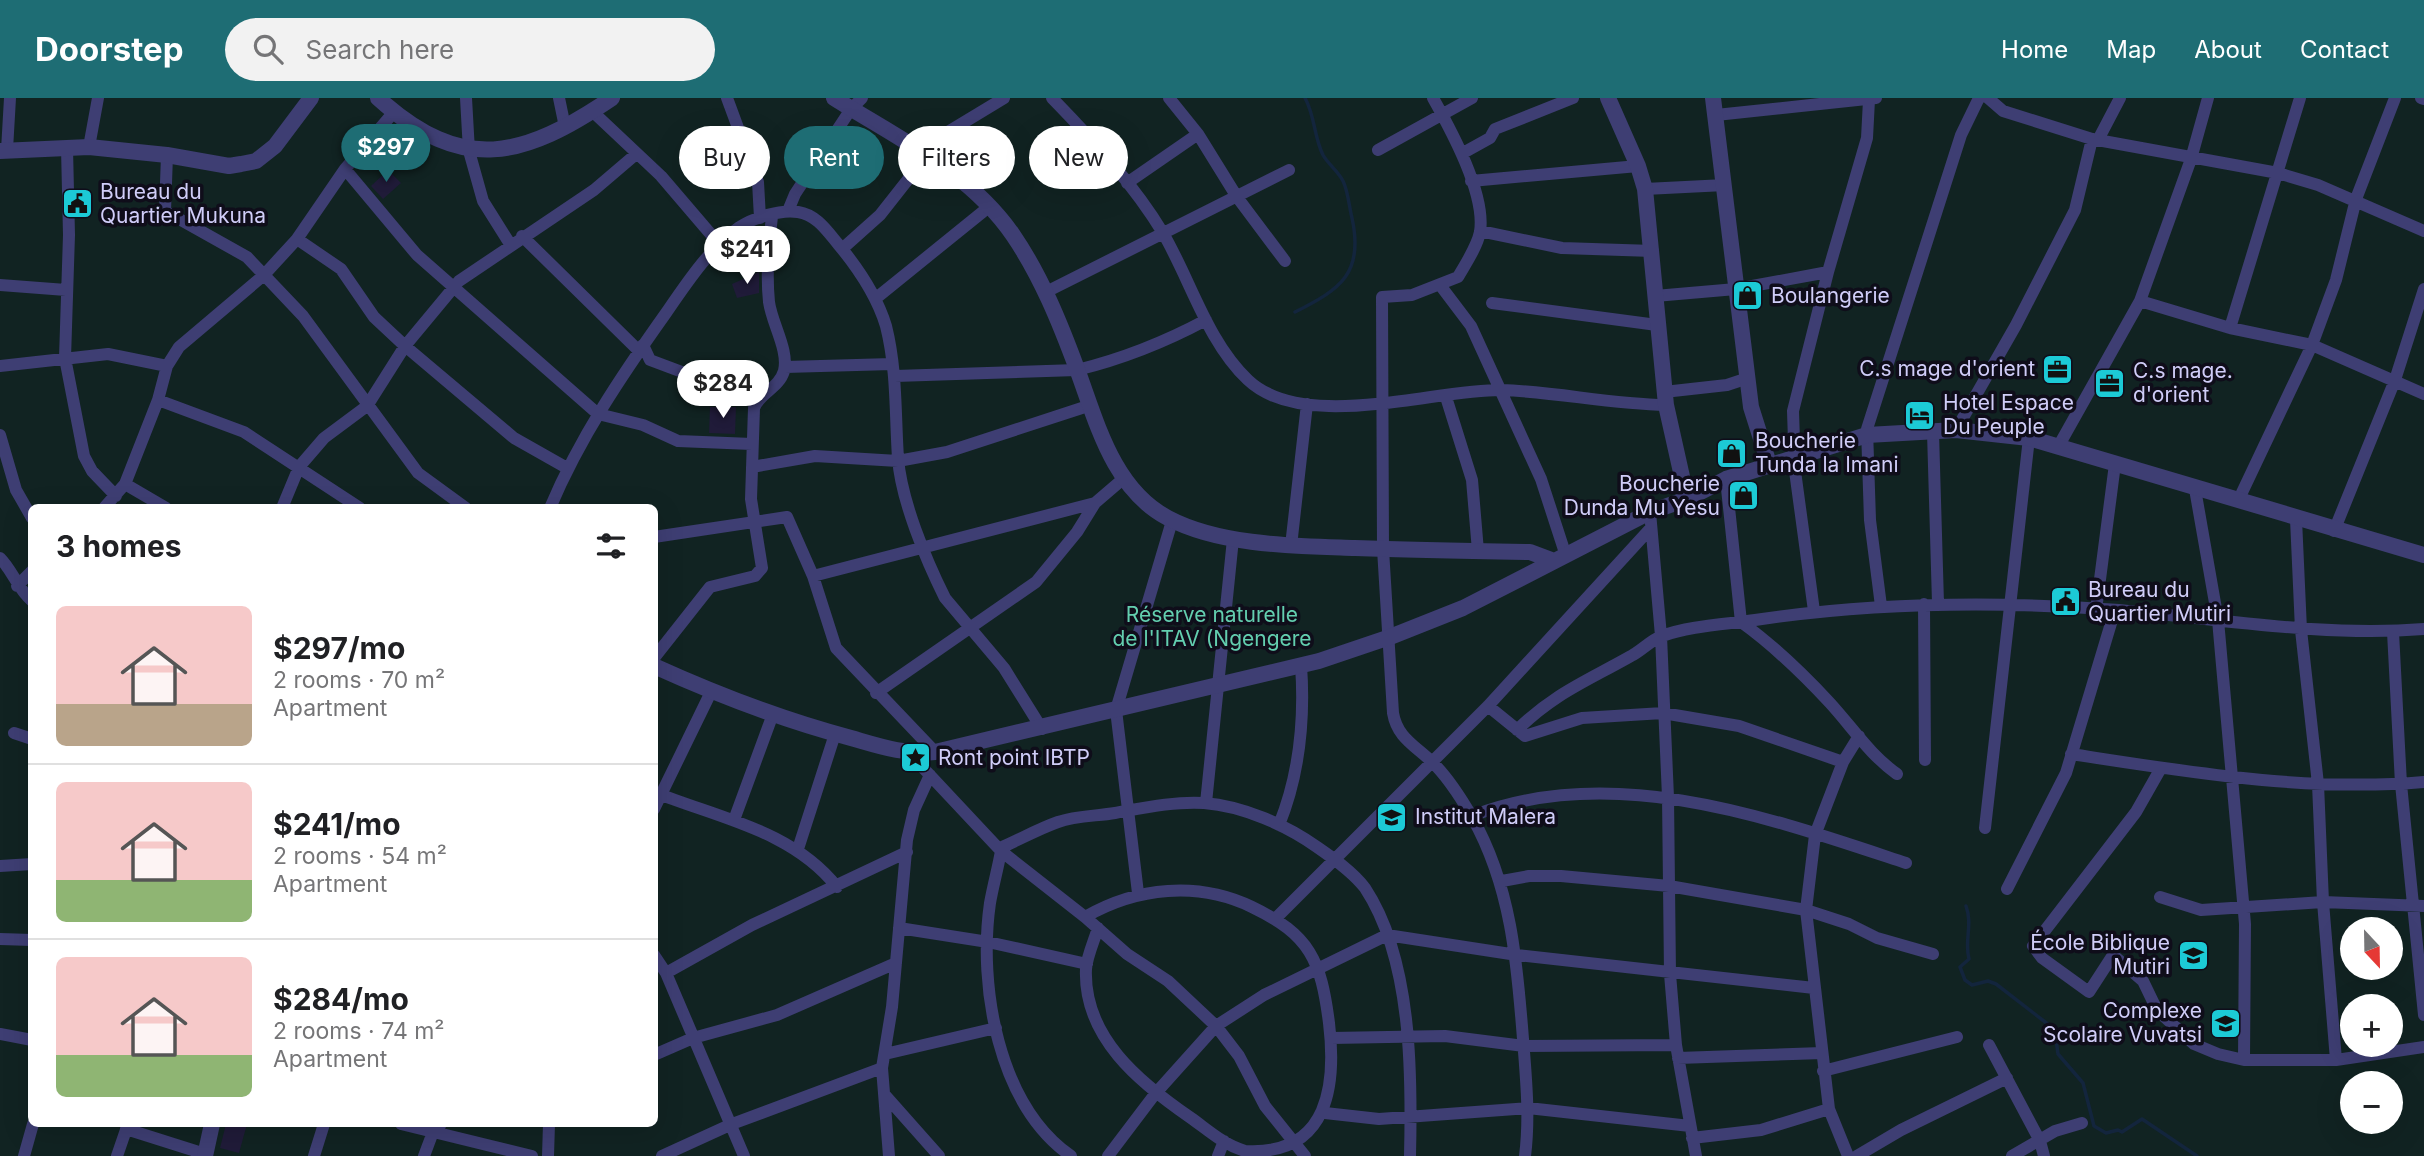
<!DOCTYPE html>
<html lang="en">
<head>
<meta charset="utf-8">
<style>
  :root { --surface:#fff; --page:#f2f2f2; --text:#202124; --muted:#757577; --line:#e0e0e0; --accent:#1e6d74 }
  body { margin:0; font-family:Inter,sans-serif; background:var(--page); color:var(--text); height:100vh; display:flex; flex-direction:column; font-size:26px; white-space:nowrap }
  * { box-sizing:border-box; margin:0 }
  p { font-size:23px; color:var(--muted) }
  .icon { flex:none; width:38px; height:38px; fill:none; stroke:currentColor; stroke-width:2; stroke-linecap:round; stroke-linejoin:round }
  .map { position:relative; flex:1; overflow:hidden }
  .details { position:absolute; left:28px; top:406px; width:630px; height:623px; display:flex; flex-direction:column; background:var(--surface); border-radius:10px; box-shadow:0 7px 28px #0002 }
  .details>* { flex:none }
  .banner { position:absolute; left:679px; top:28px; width:665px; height:63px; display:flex; gap:14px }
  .needle { width:46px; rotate:158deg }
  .fabs { position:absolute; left:2340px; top:819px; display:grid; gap:14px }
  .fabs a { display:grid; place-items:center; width:63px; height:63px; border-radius:50%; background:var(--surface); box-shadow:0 7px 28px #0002; font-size:35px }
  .price { position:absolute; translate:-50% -60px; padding:0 16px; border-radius:24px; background:#fff; color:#222; font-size:23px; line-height:46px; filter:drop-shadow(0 2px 4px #0008) }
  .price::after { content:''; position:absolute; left:50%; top:42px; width:21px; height:16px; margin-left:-10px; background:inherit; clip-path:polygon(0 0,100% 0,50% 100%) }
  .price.selected { background:var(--accent); color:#fff }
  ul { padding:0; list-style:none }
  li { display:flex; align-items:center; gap:21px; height:175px; padding:0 28px }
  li+li { border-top:2px solid var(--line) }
  li span { display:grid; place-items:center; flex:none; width:196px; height:140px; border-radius:10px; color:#555 }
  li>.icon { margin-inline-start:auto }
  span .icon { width:84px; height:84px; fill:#fffc; stroke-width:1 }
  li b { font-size:30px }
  h2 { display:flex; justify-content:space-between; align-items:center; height:84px; padding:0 28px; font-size:30px }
  .chip { padding:0 24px; border-radius:32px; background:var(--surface); box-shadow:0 7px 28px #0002; font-size:24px; line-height:63px }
  .chip.selected { background:var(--accent); color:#fff }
  header { display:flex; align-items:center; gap:42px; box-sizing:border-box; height:98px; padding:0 35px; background:var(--accent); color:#fff }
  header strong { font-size:33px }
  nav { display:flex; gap:38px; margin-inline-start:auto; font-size:24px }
  .search { width:490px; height:63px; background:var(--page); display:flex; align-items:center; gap:18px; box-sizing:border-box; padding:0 24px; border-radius:38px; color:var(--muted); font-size:26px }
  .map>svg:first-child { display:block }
  .green { fill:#112322; fill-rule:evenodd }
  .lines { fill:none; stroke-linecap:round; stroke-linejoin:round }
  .stream { stroke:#13253d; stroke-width:3.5 }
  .building { fill:#201b39 }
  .minor { stroke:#3e3e73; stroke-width:12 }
  .tertiary { stroke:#3e3e73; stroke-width:16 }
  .labels { text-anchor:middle; stroke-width:7; stroke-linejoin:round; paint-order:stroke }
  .poi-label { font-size:21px; fill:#d0cdf8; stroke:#0f0d1a; text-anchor:start }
  .park-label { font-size:21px; fill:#63ceaf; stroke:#0f0d1a }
</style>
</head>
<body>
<header>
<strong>Doorstep</strong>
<div class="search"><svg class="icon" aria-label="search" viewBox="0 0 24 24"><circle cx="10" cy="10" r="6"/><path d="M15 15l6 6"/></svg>Search here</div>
<nav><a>Home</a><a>Map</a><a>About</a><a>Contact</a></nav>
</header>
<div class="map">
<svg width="2424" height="1058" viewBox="0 0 2424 1058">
  <rect width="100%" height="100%" fill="#0f0d1a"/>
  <path class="green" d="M 0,0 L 2424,0 L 2424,1058 L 0,1058 ZM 32,410 L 654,410 L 654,1026 L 32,1026 ZM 2352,831 L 2390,831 L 2390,870 L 2352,870 ZM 2352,908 L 2390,908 L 2390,947 L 2352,947 ZM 2352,985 L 2390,985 L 2390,1024 L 2352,1024 Z"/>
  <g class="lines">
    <path class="stream" d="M 1295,214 C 1341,191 1364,175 1352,120 C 1349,108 1348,93 1343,83 C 1338,73 1328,66 1323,57 C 1314,39 1315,18 1305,0
      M 1966,808 C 1973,827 1964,843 1969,861 L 1960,869 L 1965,882 L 1972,887 L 1988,883 L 1996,886 L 2049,927 L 2055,934 L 2058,956 L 2083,985 L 2094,1028 L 2106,1035 L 2118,1032 L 2122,1034 L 2142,1021 L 2197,1058"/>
  </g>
  <path class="building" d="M 388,72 L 401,85 L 383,101 L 371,88 Z
    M 759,174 L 759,195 L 737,200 L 732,186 Z
    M 710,309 L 736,309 L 735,336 L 709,335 Z
    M 226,1026 L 247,1026 L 239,1055 L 220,1050 Z"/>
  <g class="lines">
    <path class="minor" d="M 466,0 L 469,53 L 483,103 L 510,146
      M 559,0 L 565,29
      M 727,0 L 758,84 L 760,120
      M 1052,0 C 1092,41 1134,87 1163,135 C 1191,183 1207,243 1248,282 C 1304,335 1434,291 1502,292 C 1557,294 1610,306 1666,307
      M 1169,0 L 1198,36 L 1237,99 L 1285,163
      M 1433,0 C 1451,32 1486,96 1480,134 C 1477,149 1466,165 1458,179 L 1412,197 L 1382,199 L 1383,451 L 1393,615 C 1397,639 1414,647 1431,663 C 1447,678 1461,700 1472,719 C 1511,788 1517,863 1523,941 C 1526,980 1530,1019 1525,1058
      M 1988,0 L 2003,13 L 2092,41 L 2278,75 L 2318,87 L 2424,133
      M 2421,0 L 2424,1
      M 592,13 L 661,78 L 720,147
      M 1716,17 L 1876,0
      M 2098,42 L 2120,0
      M 89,49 L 98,0
      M 67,50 L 69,137 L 65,260 L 84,358 L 92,373 L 116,398
      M 7,52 L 10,0
      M 1378,52 L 1472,0
      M 1463,55 L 1490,40 L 1495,31 L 1573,0
      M 167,57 L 165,113 L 247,159 L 303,218 L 418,375 L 466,410
      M 345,71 L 417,157 L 598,316 L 643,327 L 678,343 L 752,346
      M 1471,83 L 1638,68
      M 1127,85 L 1198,36
      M 1645,91 L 1725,87
      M 788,113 L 795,96 L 851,11 L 862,0
      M 1480,133 L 1562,150 L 1653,153
      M 522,138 L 638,252
      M 297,141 L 341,171 L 374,219 L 405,248 L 514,340 L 567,370
      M 842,151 L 880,117 L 943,37 L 1004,0
      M 0,187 L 66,192
      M 1440,187 L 1471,228 L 1541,381 L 1566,458
      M 1046,194 L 1289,72
      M 1655,198 L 1736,191 L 1828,174
      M 875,201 L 990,108
      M 2140,203 L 2230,230 L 2312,247 L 2424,296
      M 1492,205 L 1657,227
      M 2230,230 L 2300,0
      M 643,247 L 650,262 L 698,280 L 709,274 C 726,280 745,290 758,301
      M 0,268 L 108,256 L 167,268
      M 785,269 L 892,266
      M 895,278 L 1077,272 C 1122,261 1165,244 1206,222
      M 1664,294 L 1727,287 L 1748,280
      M 1446,299 L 1472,382 L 1478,453
      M 158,302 L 244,334 L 360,410
      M 1956,332 L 2016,227 L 2075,112 L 2092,41
      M 1933,334 L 1938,505
      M 0,337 L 16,392 L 32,420
      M 2058,349 L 2140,203 L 2191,61 L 2208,0
      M 752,369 L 815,358 L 898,363 L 947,354 L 1088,308
      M 1726,381 L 1741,524 C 1773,547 1803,576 1830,605 C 1852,629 1870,657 1897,676
      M 125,386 L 166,410
      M 2195,391 L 2218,522 L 2245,826 L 2244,962
      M 2238,403 L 2312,247 L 2336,182 L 2356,101 L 2395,0
      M 104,410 L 125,386 L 158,302 L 167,268 L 179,249 L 264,177 L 297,141 L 345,71 L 394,14
      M 282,410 L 299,369 L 324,340 L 367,308 L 405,248 L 459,183 L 594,92 L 635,57
      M 550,410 C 580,339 622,277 666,215 C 686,186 709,151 738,130 C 753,120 780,111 798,114 C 817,117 827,133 838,146 C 858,170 877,198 886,228 C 897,272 895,315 898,360 C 901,402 926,462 945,500 L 1004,570 L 1042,631
      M 1650,414 L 1661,538 L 1668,699 L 1670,876 L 1676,947 L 1696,1058
      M 2296,421 L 2301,532 L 2318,686 L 2323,804 L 2336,962
      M 2334,433 L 2395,282 L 2424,191
      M 654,439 L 787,419 L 813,478 L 836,550 L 935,654
      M 1291,448 L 1307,306
      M 0,460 C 13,473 17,490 32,503
      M 813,478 L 1095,405
      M 17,488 L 32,473
      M 1924,506 L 1925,662
      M 1881,508 L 1870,422 L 1867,331 L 1961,37 L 1979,0
      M 2096,512 L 2115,366
      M 1814,513 L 1795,373 L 1793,313 L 1828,174 L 1867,40 L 1869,2
      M 2393,534 L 2401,686 L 2424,917
      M 654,560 L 710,489 L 755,478 L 762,470 L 751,401 L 754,310 C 760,295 779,290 784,273 C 789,252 772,226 769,204 C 766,175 769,146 772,118
      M 876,595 L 1036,484 L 1077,434 L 1095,405 L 1123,381
      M 1488,608 L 1525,638 L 1582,620 L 1663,615 L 1739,628 L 1843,664
      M 1517,632 C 1555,595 1585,584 1631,558 C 1641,553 1651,542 1662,538 C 1688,528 1728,526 1755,522 C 1876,504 1997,503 2119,512 C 2221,521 2322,539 2424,531
      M 14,635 L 32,641
      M 2071,656 C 2189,674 2305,694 2424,684
      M 911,657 L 1001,753 L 1085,819 L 1127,856 L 1168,883 L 1216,928 L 1239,958 L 1265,1008 L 1305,1058
      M 2161,670 L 2136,714 L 2033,848 L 2042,860 L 2089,894 L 2113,857 L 2143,883 L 2157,912 L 2194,946 L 2218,956 L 2244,962 L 2336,962 L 2424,949
      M 654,694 C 718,720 792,732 837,789
      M 1206,705 L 1233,441
      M 654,711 L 711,594
      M 1472,718 C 1613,663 1770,720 1906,765
      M 734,722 L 773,616
      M 1279,727 C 1300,675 1305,623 1301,567
      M 1985,730 L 2029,340
      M 1000,750 C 1019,742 1038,731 1058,724 C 1075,718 1097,718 1115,715 C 1143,710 1176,703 1204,705 C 1243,708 1286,727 1317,749 C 1333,760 1353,774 1365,790 C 1412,861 1412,976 1410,1058
      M 798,751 L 835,636
      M 1001,753 C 998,770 993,788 990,805 C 978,888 998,1007 1071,1058
      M 0,768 L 32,766
      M 1502,783 L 1529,778 L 1561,778 L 1669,788 L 1806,812 L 1849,826 L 1877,840 L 1933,856
      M 2007,791 L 2066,675 L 2115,512
      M 1138,795 L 1116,612 L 1172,423
      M 2160,799 L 2201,812 L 2323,804 L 2424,808
      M 1085,819 C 1137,789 1198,783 1252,809 C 1310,837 1321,862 1329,925 C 1336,983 1331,1058 1245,1053 C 1224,1047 1208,1032 1191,1020 C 1140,985 1083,939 1086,871 C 1087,858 1094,843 1098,830
      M 1276,820 L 1488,608 L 1649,432
      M 899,830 L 988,844 L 1087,866
      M 0,841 L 32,842
      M 654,857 L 666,875 L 744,1058
      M 666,875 L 752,827 L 907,754
      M 0,936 L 32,942
      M 1331,940 L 1445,938 L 1524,948 L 1676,947
      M 1989,947 L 2040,1043 L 2044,1058
      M 885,956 L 996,930
      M 654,957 L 693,940 L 777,917 L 896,865
      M 1678,960 L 1822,955
      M 1823,973 L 1957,939
      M 884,996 L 939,1058
      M 1325,1015 L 1379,1021 L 1528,1010 L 1690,1028
      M 401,1026 L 532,1058
      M 126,1031 L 205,1056
      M 1692,1040 L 1761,1032 L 1829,1011
      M 24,1058 L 33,1026
      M 117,1058 L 128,1026
      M 314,1058 L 324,1026
      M 424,1058 L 433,1034 L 441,1026
      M 548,1058 L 549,1026
      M 662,1058 L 732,1026 L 882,970
      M 889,1058 L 882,970 L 892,909 L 907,742 L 914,712 L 930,677
      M 1108,1058 L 1155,996 L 1216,928 L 1264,897 L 1387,837 L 1517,857 L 1814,890
      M 1218,1058 L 1224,1043
      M 1848,1058 L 1829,1011 L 1806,812 L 1815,737 L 1843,664 L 1859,638
      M 1857,1058 L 1901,1032 L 2007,980
      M 2012,1058 L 2055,1033 L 2082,1025"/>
    <path class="tertiary" d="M 378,0 C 463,77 523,60 612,0
      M 834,0 C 897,40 970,74 1013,137 C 1041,178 1060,225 1077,271 C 1097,325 1113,391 1168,420 C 1221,448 1297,448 1355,450 C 1414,452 1472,453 1530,454 L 1554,463
      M 1608,0 L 1638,68 L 1645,91 L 1666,307 L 1687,401
      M 1713,0 L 1751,309 L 1769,366
      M 0,53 L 89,49 L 167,57 L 229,68 L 241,66 L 256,63 L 275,48 L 311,0
      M 654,568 C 718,597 783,622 851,640 C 879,648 905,657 935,654 L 1319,563 L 1390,539 L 1463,510 L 1650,414 L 1687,401 L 1726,381 L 1867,337 L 1956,332 L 2029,340 L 2424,457
      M 205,1058 L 212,1026"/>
  </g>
  <defs>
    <symbol id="civic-square" viewBox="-11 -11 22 22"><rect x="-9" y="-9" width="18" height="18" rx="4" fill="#1ccad6" stroke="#0f0d1a"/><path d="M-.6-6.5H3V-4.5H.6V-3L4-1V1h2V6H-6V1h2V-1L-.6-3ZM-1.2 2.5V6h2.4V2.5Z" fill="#111"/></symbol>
    <symbol id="shop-square" viewBox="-11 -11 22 22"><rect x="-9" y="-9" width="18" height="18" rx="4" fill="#1ccad6" stroke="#0f0d1a"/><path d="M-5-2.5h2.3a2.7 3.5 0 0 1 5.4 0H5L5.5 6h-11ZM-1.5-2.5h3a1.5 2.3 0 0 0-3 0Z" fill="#111"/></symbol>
    <symbol id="office-square" viewBox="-11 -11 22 22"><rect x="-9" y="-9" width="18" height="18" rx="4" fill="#1ccad6" stroke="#0f0d1a"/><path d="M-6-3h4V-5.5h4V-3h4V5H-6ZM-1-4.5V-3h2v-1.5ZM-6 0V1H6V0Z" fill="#111"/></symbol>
    <symbol id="hotel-square" viewBox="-11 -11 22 22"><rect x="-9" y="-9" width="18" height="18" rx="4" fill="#1ccad6" stroke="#0f0d1a"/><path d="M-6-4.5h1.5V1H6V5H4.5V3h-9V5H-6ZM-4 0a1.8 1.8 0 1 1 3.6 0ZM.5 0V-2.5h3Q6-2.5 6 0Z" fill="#111"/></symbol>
    <symbol id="sight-square" viewBox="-11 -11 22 22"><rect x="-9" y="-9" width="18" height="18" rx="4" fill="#1ccad6" stroke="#0f0d1a"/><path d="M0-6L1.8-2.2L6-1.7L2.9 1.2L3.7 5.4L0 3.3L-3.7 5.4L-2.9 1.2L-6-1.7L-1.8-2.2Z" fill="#111"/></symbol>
    <symbol id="school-square" viewBox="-11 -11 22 22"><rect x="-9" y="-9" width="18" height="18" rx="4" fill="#1ccad6" stroke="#0f0d1a"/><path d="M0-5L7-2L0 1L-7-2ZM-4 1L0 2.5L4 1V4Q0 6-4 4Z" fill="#111"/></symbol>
  </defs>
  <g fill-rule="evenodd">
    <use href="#civic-square" x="60" y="88" width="35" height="35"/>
    <use href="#shop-square" x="1730" y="180" width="35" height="35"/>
    <use href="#office-square" x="2040" y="254" width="35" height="35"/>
    <use href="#office-square" x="2092" y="268" width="35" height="35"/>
    <use href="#hotel-square" x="1902" y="300" width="35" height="35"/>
    <use href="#shop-square" x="1714" y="338" width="35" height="35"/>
    <use href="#shop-square" x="1726" y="380" width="35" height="35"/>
    <use href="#civic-square" x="2048" y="486" width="35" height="35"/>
    <use href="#sight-square" x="898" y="642" width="35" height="35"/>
    <use href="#school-square" x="1374" y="702" width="35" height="35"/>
    <use href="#school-square" x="2176" y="840" width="35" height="35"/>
    <use href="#school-square" x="2208" y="908" width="35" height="35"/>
  </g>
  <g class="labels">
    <g class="poi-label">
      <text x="100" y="101">Bureau du<tspan x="100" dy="24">Quartier Mukuna</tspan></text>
      <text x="1771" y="205">Boulangerie</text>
      <text x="2035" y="278" text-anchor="end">C.s mage d'orient</text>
      <text x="2133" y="280">C.s mage.<tspan x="2133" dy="24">d'orient</tspan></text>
      <text x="1943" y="312">Hotel Espace<tspan x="1943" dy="24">Du Peuple</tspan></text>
      <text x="1755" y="350">Boucherie<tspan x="1755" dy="24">Tunda la Imani</tspan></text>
      <text x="1720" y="393" text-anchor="end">Boucherie<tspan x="1720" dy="24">Dunda Mu Yesu</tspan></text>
      <text x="2088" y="499">Bureau du<tspan x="2088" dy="24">Quartier Mutiri</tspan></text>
      <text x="938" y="667">Ront point IBTP</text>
      <text x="1415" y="726">Institut Malera</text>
      <text x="2170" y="852" text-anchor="end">École Biblique<tspan x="2170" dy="24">Mutiri</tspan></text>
      <text x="2202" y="920" text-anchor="end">Complexe<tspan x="2202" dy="24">Scolaire Vuvatsi</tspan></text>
    </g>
    <g class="park-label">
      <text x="1212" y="524">Réserve naturelle<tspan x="1212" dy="24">de l'ITAV (Ngengere</tspan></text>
    </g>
  </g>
</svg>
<div class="fabs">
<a><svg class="needle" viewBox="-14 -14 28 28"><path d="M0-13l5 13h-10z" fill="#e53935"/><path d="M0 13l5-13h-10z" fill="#757577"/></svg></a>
<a>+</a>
<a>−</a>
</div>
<b class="price selected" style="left:386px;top:86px">$297</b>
<b class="price" style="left:747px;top:188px">$241</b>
<b class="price" style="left:723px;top:322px">$284</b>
<div class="banner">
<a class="chip">Buy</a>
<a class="chip selected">Rent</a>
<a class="chip">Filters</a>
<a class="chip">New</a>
</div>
<section class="details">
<h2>3 homes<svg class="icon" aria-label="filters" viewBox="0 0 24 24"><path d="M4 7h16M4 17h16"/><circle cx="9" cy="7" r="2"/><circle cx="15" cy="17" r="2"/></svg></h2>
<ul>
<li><span style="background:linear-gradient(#f6c9c9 70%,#b9a48a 0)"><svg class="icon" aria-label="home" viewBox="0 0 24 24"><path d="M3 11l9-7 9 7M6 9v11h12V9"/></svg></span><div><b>$297/mo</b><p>2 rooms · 70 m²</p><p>Apartment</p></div></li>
<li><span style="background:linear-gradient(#f6c9c9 70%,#8fb573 0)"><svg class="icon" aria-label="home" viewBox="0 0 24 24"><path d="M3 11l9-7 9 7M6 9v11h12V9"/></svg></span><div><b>$241/mo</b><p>2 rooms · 54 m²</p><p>Apartment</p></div></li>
<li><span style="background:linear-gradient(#f6c9c9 70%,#8fb573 0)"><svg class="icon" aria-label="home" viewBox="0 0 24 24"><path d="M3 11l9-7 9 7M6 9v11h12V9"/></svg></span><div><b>$284/mo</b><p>2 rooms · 74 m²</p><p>Apartment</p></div></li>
</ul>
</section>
</div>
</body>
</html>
